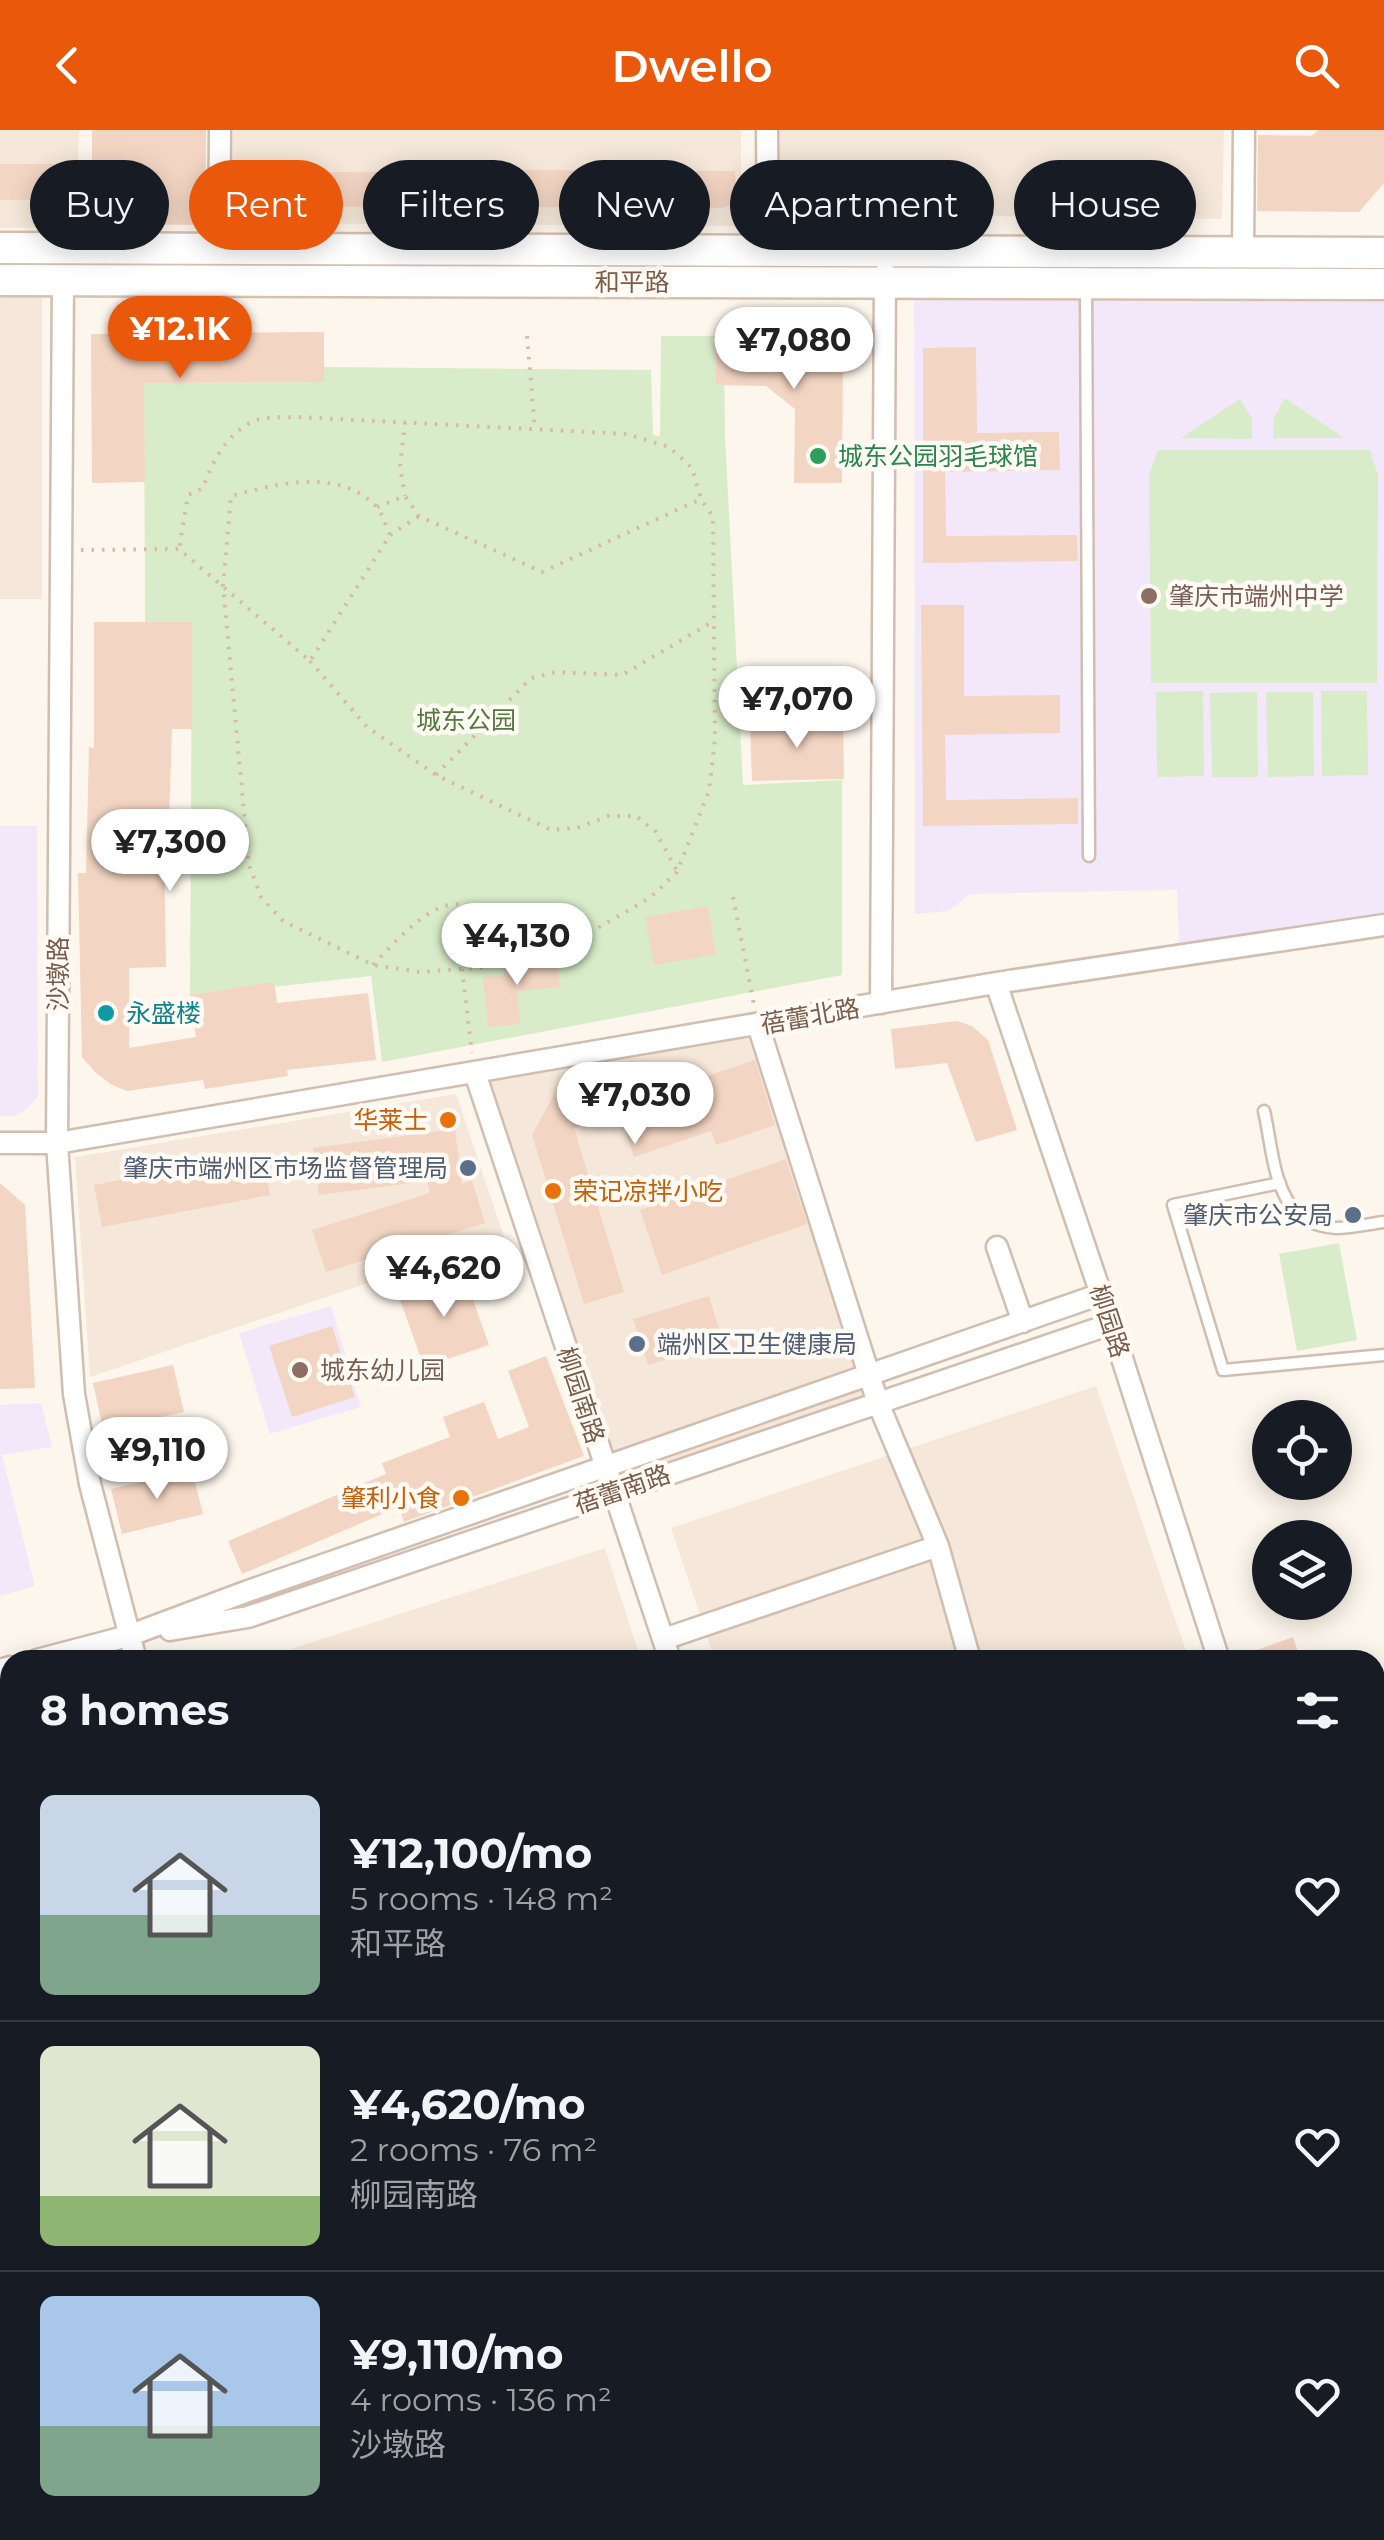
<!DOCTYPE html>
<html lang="en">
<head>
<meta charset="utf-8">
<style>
  :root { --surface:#171b24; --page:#20242c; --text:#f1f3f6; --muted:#9ea1a6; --line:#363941; --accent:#ea580c }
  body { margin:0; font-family:Montserrat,"Noto Sans SC",sans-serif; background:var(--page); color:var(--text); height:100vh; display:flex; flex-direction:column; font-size:38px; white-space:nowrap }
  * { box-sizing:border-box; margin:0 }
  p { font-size:32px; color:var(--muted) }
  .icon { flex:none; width:55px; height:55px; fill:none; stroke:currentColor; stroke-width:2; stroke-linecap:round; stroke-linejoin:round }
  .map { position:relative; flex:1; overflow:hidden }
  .details { position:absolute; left:0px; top:1520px; width:1385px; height:890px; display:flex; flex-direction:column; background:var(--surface); border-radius:30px 30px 0 0; box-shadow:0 5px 25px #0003 }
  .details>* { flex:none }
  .top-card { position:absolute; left:30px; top:30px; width:1325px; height:90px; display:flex; gap:20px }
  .buttons { position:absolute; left:1252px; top:1270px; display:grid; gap:20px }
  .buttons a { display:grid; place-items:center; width:100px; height:100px; border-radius:50%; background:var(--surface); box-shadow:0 5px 25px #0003; font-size:50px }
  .price { position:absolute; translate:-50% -85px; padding:0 22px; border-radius:35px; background:#fff; color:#222; font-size:32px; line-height:65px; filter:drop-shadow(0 2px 5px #0008) }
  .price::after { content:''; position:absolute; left:50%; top:60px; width:30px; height:22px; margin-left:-15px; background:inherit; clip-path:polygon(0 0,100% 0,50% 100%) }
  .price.selected { background:var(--accent); color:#fff }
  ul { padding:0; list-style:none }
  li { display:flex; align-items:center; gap:30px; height:250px; padding:0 40px }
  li+li { border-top:2px solid var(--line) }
  li span { display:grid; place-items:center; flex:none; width:280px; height:200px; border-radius:15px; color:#555 }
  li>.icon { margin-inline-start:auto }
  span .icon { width:120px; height:120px; fill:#fffc; stroke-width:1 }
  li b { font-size:42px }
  h2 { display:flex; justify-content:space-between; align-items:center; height:120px; padding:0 40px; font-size:42px }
  .chip { padding:0 35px; border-radius:45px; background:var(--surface); box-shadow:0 5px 25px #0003; font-size:35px; line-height:90px }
  .chip.selected { background:var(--accent); color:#fff }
  header { display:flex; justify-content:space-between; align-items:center; height:130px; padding:0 40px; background:var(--accent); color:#fff; font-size:45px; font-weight:600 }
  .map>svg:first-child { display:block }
  .residential { fill:#f5e8da }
  .education { fill:#f3e8fa }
  .green { fill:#d8ecc9 }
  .building { fill:#f3d5c3 }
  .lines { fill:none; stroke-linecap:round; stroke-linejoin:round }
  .service-casing { stroke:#d1beb0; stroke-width:15 }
  .minor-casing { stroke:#d1beb0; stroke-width:25 }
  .secondary-casing { stroke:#d6c0b0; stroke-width:35 }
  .path { stroke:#d9b8a5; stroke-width:4; stroke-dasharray:2.5 8; stroke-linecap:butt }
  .service { stroke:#fff; stroke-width:10 }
  .minor { stroke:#fff; stroke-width:20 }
  .secondary { stroke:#fff; stroke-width:30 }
  .leisure-dot { fill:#2e9e5b; stroke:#fffaf3; stroke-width:4 }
  .education-dot { fill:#8d6e63; stroke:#fffaf3; stroke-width:4 }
  .culture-dot { fill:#0f9aa8; stroke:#fffaf3; stroke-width:4 }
  .food-dot { fill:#e8710a; stroke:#fffaf3; stroke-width:4 }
  .service-dot { fill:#5c6f8a; stroke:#fffaf3; stroke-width:4 }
  .labels { text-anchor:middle; stroke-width:9; stroke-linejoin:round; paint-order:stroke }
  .street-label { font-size:25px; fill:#7a5c4d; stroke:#fffaf3 }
  .leisure-label { font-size:25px; fill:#27864d; stroke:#fffaf3; text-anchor:start }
  .education-label { font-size:25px; fill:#785e54; stroke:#fffaf3; text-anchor:start }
  .park-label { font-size:25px; fill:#537a41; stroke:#fffaf3 }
  .culture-label { font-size:25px; fill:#0d838f; stroke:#fffaf3; text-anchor:start }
  .food-label { font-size:25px; fill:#c56008; stroke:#fffaf3; text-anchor:end }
  .service-label { font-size:25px; fill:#4e5e75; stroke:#fffaf3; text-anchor:end }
</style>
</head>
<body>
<header><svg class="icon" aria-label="back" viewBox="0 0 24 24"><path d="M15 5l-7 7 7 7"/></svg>Dwello<svg class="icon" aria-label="search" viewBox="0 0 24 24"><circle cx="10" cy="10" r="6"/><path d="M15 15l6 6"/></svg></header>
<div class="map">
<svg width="1384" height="2410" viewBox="0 0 1384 2410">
  <rect width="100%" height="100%" fill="#fdf6ec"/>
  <path class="residential" d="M 0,0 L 79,0 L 77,97 L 0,98 Z
    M 233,0 L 741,0 L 741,96 L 231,93 Z
    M 778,0 L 1224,0 L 1222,89 L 777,83 Z
    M 0,166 L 42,166 L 42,469 L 0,469 Z
    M 758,895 L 878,1273 L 613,1361 L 475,943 Z
    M 456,964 L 504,1107 L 90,1247 L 75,1027 Z
    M 1096,1256 L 1189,1530 L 715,1530 L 671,1398 Z
    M 605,1418 L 641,1530 L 257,1530 Z
    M 10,1655 L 10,2114 L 0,2118 L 0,1659 Z
    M 98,2400 L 306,2400 L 309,2410 L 97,2410 Z
    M 849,2400 L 968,2400 L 939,2410 L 852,2410 Z"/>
  <path class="education" d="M 914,169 L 1384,172 L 1384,787 L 1179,815 L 1177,760 L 970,764 L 948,781 L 915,784 Z
    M 0,696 L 37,696 L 38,966 L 29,977 L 15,986 L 0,986 Z
    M 331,1176 L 361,1277 L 270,1304 L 239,1203 Z
    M 41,1273 L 52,1317 L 2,1325 L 35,1456 L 0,1466 L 0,1275 Z"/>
  <path class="green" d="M 661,206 L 724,206 L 725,306 L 743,655 L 842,650 L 842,845 L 382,932 L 371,846 L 190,866 L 192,493 L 145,492 L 144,253 L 324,252 L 324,237 L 651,240 L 653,305 L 660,306 Z
    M 1285,268 L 1344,308 L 1273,308 L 1274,288 Z
    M 1240,269 L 1252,289 L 1252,309 L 1181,308 Z
    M 1158,320 L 1370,320 L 1378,345 L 1377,553 L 1151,553 L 1149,344 Z
    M 1203,561 L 1204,646 L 1157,647 L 1156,562 Z
    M 1321,561 L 1367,561 L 1368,645 L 1322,646 Z
    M 1257,562 L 1258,647 L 1212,647 L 1210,563 Z
    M 1266,562 L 1313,562 L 1314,646 L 1268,647 Z
    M 1339,1113 L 1357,1210 L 1297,1221 L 1279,1124 Z"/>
  <path class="building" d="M 92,0 L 206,0 L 205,95 L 90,94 L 91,70 L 0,70 L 0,34 L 92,34 Z
    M 1319,0 L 1384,0 L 1384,53 L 1359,82 L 1257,81 L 1258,5 L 1311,6 Z
    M 499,40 L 735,41 L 736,65 L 732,74 L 722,78 L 499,77 Z
    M 467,41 L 467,76 L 233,78 L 233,43 Z
    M 324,202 L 324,252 L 144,253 L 145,352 L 92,353 L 91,204 Z
    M 716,203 L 823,204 L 843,227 L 842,353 L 794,353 L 795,279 L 766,256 L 716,255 Z
    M 976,217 L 977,303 L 1059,302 L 1060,340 L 945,342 L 946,406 L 1077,405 L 1078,431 L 923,433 L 923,218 Z
    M 921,475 L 964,475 L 964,566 L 1060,565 L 1060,603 L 945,605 L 946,670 L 1078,668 L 1078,694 L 923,696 Z
    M 94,492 L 192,492 L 192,599 L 172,599 L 168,722 L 164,721 L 166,837 L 129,838 L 129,918 L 196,907 L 190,865 L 274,852 L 277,873 L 368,863 L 376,930 L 287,940 L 288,946 L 205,959 L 203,950 L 127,961 L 112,955 L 95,942 L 82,927 L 78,743 L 86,743 L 89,617 L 94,618 Z
    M 843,592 L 844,649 L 752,651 L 750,594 Z
    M 708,776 L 716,824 L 654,835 L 645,787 Z
    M 557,828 L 560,857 L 517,861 L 520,894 L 488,897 L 483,847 L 504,845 L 503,834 Z
    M 957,891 L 972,896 L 988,910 L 1017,1000 L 976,1012 L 947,933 L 895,939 L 891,899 Z
    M 755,930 L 775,995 L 716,1015 L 711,1001 L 634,1027 L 620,984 L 574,998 L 624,1162 L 584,1174 L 532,1005 L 558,957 L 593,947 L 599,966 L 678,940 L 683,954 Z
    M 455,999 L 462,1054 L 472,1050 L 485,1093 L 326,1142 L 312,1100 L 430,1063 L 427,1051 L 319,1065 L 313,1018 Z
    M 262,1024 L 270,1065 L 102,1097 L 94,1055 Z
    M 786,1029 L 807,1094 L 662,1145 L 640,1080 Z
    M 0,1053 L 25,1075 L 35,1258 L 0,1259 Z
    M 463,1142 L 489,1215 L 424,1237 L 398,1164 Z
    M 709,1166 L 723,1212 L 648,1235 L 633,1189 Z
    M 332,1196 L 355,1267 L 292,1287 L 269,1216 Z
    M 546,1226 L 584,1326 L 404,1392 L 399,1377 L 242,1444 L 228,1411 L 386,1344 L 382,1333 L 450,1307 L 443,1287 L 484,1272 L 498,1309 L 529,1297 L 508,1241 Z
    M 173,1235 L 184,1282 L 103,1299 L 93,1253 Z
    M 192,1340 L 203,1384 L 122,1404 L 111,1359 Z
    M 1293,1507 L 1301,1530 L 1235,1530 L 1235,1528 Z"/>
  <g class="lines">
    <defs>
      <path id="service" d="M 1086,155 L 1089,726
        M 1264,981 C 1275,1029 1273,1094 1336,1098 C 1351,1098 1369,1094 1384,1092
        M 1280,1053 L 1173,1075 L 1223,1240 L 1384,1225"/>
      <path id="minor" d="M 767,0 L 768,119
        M 219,119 L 220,0
        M 1243,122 L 1244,0
        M 63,150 L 57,1013 L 74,1264 L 90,1354 L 136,1530
        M 996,853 L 1111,1194 L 1219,1530
        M 881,873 L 885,143
        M 758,895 L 878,1273 L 938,1416 L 970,1530
        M 475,943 L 670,1530
        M 0,1013 L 57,1013 L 996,853 L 1384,795
        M 997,1117 L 1023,1192
        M 170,1500 L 248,1487 L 1111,1194
        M 664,1509 L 938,1416
        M 37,1530 L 128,1506 L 248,1461 L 1101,1164
        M 0,1540 L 10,1537
        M 0,1693 L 10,1689
        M 0,1752 L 10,1748
        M 1375,1766 L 1384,1791
        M 0,1825 L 10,1856
        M 0,1903 L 10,1899
        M 0,1984 L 10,1981
        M 0,2051 L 10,2048
        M 1375,2263 L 1384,2252
        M 69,2400 L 69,2410
        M 302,2400 L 305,2410
        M 491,2400 L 494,2410
        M 837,2400 L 840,2410
        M 1255,2410 L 1263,2400"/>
      <path id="secondary" d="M 0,118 L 1384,123
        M 0,150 L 1384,154
        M 1375,1710 L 1384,1707
        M 1375,1742 L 1384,1739
        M 0,2167 L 10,2164
        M 0,2202 L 10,2199"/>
    </defs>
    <use href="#service" class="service-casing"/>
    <use href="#minor" class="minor-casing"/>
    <use href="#secondary" class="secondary-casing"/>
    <path class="path" d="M 527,206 L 535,299
      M 405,292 L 400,336 L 405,366
      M 377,377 L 405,366 L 419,386 L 542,442 L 701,369
      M 390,405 L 419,386
      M 81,420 L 179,419 L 310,531 L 390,405 C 386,396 382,383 376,376 C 337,337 276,354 231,366 L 223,456 L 249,735 L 261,767 L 283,791 L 373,835 L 421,842 L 488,837 L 543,819 L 586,805 L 651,767 L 677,742 L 709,661 L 715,609 L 713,387 L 701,369 L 692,338 L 669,317 L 627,304 L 298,287 C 286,288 269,286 257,290 C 229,300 212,331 203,358 L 188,365 L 179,419
      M 310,531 L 367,597 L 436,645 L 551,700 L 577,698 L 608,686 L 636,686 L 656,702 L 677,741
      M 436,645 L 531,548 L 556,542 L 622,545 L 714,491
      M 733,767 L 754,875
      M 373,835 C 444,759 459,755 542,818
      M 462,839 L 472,923"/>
    <use href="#service" class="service"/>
    <use href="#minor" class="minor"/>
    <use href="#secondary" class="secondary"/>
  </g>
  <circle class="leisure-dot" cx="818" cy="326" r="10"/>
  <g class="education-dot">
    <circle cx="1149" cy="466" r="10"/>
    <circle cx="300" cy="1240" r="10"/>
  </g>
  <circle class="culture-dot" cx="106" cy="883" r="10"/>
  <g class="food-dot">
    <circle cx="448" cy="990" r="10"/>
    <circle cx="553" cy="1061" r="10"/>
    <circle cx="461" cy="1368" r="10"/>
  </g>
  <g class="service-dot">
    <circle cx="468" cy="1038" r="10"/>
    <circle cx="1353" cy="1085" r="10"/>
    <circle cx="637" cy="1214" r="10"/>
  </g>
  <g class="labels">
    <g class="street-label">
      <text x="632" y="161">和平路</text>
      <text transform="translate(58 844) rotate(-90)" y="9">沙墩路</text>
      <text transform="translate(810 886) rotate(-10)" y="9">蓓蕾北路</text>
      <text transform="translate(1110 1191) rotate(72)" y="9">柳园路</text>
      <text transform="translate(581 1265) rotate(72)" y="9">柳园南路</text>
      <text transform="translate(622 1359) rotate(-19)" y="9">蓓蕾南路</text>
    </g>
    <g class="leisure-label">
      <text x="838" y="335">城东公园羽毛球馆</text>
    </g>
    <g class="education-label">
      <text x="1169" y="475">肇庆市端州中学</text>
      <text x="320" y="1249">城东幼儿园</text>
    </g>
    <g class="park-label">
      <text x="466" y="599">城东公园</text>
    </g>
    <g class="culture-label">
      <text x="126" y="892">永盛楼</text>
    </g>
    <g class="food-label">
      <text x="428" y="999">华莱士</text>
      <text x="573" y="1070" text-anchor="start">荣记凉拌小吃</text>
      <text x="441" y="1377">肇利小食</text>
    </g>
    <g class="service-label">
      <text x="448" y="1047">肇庆市端州区市场监督管理局</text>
      <text x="1333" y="1094">肇庆市公安局</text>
      <text x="657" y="1223" text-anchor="start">端州区卫生健康局</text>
    </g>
  </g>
</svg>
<div class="buttons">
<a><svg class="icon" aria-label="locate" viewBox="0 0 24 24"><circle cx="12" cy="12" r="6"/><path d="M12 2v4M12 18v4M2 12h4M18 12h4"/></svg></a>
<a><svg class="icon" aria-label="layers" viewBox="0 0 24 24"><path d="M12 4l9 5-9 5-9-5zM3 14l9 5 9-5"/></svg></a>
</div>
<b class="price selected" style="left:180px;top:251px">¥12.1K</b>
<b class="price" style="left:794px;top:262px">¥7,080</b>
<b class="price" style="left:797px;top:621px">¥7,070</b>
<b class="price" style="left:170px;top:764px">¥7,300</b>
<b class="price" style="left:517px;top:858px">¥4,130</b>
<b class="price" style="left:635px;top:1017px">¥7,030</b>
<b class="price" style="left:444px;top:1190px">¥4,620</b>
<b class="price" style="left:157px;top:1372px">¥9,110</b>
<div class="top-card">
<a class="chip">Buy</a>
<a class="chip selected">Rent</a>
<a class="chip">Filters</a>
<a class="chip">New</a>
<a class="chip">Apartment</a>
<a class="chip">House</a>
</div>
<section class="details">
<h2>8 homes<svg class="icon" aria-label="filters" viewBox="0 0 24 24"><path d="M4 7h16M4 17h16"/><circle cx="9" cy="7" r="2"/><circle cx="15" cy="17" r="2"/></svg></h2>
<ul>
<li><span style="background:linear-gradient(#c9d6e8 60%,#7fa58c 0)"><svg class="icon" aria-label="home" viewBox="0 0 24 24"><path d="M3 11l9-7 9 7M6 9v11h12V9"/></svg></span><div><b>¥12,100/mo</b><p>5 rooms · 148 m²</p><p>和平路</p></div><svg class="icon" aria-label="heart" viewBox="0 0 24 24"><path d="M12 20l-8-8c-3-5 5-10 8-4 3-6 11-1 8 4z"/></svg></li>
<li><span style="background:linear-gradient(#dfe7d0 75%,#8fb573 0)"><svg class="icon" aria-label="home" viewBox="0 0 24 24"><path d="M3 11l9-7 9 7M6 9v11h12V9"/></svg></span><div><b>¥4,620/mo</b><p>2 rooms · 76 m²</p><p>柳园南路</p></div><svg class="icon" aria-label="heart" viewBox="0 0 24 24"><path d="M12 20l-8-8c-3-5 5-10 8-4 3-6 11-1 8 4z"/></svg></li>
<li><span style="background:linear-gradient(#a9c7e8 65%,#7fa58c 0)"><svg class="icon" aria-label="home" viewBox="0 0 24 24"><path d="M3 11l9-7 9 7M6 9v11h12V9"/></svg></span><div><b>¥9,110/mo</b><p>4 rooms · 136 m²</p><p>沙墩路</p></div><svg class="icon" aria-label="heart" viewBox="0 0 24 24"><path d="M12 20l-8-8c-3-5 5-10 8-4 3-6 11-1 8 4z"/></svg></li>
</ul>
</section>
</div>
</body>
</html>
